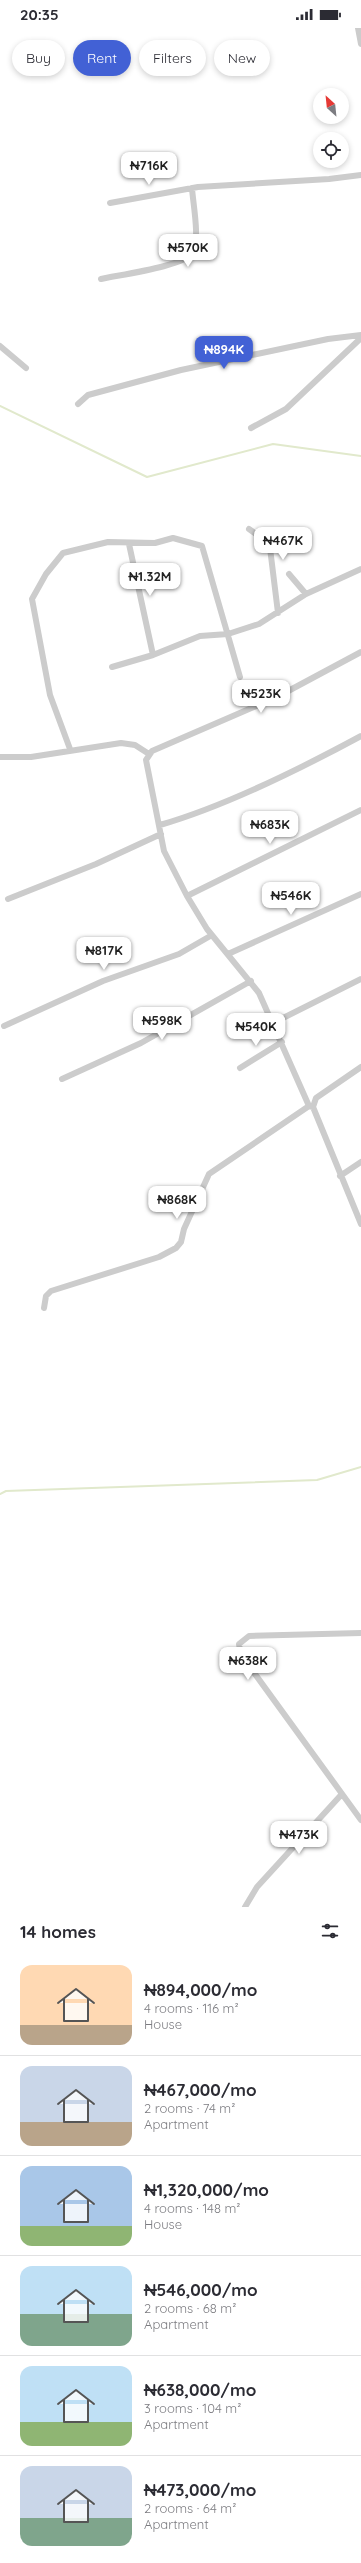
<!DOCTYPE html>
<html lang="en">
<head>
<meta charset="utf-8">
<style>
  :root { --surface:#fff; --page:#f7f7f7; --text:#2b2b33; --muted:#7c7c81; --line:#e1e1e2; --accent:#4261d5 }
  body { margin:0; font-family:Quicksand,sans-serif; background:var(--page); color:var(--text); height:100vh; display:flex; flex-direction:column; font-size:15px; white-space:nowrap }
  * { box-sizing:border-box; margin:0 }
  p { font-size:13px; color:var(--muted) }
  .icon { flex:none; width:22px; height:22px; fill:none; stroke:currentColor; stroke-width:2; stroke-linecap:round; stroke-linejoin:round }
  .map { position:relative; height:1879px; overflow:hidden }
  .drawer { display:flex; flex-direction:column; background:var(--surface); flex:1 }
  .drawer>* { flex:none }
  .top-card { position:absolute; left:12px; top:12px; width:337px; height:36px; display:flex; gap:8px }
  .needle { width:26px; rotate:333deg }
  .tools { position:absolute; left:313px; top:60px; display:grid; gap:8px }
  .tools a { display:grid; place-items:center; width:36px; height:36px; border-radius:50%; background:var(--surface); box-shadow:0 2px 6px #0003; font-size:20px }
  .price { position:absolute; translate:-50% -34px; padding:0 9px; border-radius:8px; background:#fff; color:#222; font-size:13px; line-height:26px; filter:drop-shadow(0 1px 2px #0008) }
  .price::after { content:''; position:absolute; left:50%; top:24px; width:12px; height:9px; margin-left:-6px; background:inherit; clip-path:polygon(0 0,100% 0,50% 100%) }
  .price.selected { background:var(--accent); color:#fff }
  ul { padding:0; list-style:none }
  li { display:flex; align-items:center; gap:12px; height:100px; padding:0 20px }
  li+li { border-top:1px solid var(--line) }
  li span { display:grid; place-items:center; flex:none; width:112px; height:80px; border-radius:12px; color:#555 }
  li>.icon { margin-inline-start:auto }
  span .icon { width:48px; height:48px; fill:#fffc; stroke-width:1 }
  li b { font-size:17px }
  h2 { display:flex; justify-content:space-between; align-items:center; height:48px; padding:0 20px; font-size:17px }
  .tag { padding:0 14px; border-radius:18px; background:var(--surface); box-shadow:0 2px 6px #0003; font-size:14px; line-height:36px }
  .tag.selected { background:var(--accent); color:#fff }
  .status { display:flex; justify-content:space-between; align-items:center; height:28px; padding:0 20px; background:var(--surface); direction:ltr }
  .status svg { height:11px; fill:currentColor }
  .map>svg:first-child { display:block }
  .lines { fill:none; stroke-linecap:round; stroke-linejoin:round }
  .stream { stroke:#e1e9cc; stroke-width:2 }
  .street { stroke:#ccc; stroke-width:6 }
</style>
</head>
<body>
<div class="status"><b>20:35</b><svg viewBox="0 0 49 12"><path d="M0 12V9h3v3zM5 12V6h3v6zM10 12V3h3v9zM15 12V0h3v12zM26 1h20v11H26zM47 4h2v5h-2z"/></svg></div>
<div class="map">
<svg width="361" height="1879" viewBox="0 0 361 1879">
  <rect width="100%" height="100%" fill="#fff"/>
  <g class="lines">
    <path class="stream" d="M 0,378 L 147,449 L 273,416 L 361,428
      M 0,1466 L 6,1463 L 317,1452 L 361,1439"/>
    <path class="street" d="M 358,0 L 361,16
      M 110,175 L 198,159 L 329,151 L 361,147
      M 101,251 C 118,247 187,238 193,224 C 200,210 193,176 192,160
      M 0,318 L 26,340
      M 78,376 L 88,367 L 181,342 L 328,311 L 361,307
      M 251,400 L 286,381 L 361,310
      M 249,501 L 263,511 L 270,520 L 278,585
      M 129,516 L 153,627
      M 289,546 L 306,566
      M 112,639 L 153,627 L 200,608 L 228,606 L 259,596 L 306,566 L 361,541
      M 70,721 L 50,667 L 32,571 L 46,546 L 63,525 L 108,514 L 155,515 L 173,510 L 202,518 L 240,649
      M 0,729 L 31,729 L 121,715 L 135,717 L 149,726
      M 160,797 C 226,778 300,741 361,708
      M 187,868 L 361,782
      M 8,871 L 96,836 L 161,806
      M 228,926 L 361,866
      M 273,995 L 361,951
      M 4,998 L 103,953 L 179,926 L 212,907
      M 361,1039 L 316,1070 L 313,1079 L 361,1196
      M 240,1040 L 282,1014
      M 62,1051 L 141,1015 L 251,953
      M 313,1079 L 309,1078 L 259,965 L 207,901 L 187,868 L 164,823 L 146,732 L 152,723 L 277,669 L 361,624
      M 340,1148 L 361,1134
      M 44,1280 L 46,1268 L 51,1263 L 159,1229 L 176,1220 L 181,1214 L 184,1201 L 209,1146 L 309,1078
      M 361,1605 L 249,1608 L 239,1616 L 240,1622 L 247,1635 L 361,1792
      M 245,1879 L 257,1859 L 341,1767"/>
  </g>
</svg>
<div class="tools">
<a><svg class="needle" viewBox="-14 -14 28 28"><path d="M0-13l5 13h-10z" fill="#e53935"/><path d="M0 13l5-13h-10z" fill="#7c7c81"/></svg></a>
<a><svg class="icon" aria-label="locate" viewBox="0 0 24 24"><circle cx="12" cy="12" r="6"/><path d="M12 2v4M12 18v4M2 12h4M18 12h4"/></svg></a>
</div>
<b class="price" style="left:149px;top:158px">₦716K</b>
<b class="price" style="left:188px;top:240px">₦570K</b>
<b class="price selected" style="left:224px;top:342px">₦894K</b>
<b class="price" style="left:283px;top:533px">₦467K</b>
<b class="price" style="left:150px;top:569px">₦1.32M</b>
<b class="price" style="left:261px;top:686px">₦523K</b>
<b class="price" style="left:270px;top:817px">₦683K</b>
<b class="price" style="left:291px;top:888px">₦546K</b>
<b class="price" style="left:104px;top:943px">₦817K</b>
<b class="price" style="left:162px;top:1013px">₦598K</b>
<b class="price" style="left:256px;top:1019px">₦540K</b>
<b class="price" style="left:177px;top:1192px">₦868K</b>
<b class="price" style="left:248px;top:1653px">₦638K</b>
<b class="price" style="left:299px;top:1827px">₦473K</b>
<div class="top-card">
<a class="tag">Buy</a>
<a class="tag selected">Rent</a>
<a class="tag">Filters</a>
<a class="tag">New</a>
</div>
</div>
<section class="drawer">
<h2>14 homes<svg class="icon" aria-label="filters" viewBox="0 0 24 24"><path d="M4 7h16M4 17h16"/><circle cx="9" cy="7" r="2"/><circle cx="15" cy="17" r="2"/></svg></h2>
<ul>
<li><span style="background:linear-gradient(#ffd9b3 75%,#b9a48a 0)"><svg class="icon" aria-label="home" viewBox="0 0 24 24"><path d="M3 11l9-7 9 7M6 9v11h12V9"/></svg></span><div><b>₦894,000/mo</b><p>4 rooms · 116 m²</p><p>House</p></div></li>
<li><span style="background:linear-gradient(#c9d6e8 70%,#b9a48a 0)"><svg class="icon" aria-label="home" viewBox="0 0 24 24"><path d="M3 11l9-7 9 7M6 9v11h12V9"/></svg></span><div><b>₦467,000/mo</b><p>2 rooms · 74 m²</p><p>Apartment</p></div></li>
<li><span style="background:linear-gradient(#a9c7e8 75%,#8fb573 0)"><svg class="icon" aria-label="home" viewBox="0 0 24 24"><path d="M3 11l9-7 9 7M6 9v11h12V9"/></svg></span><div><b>₦1,320,000/mo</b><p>4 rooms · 148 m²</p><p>House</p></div></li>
<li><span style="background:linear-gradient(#bfe0f5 60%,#7fa58c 0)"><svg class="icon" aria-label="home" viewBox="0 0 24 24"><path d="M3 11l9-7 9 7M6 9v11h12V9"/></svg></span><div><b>₦546,000/mo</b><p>2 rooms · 68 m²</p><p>Apartment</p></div></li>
<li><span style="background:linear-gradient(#bfe0f5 70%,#8fb573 0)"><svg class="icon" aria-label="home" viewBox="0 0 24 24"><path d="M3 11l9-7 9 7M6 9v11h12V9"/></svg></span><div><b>₦638,000/mo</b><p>3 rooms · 104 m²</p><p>Apartment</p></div></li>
<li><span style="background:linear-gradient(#c9d6e8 65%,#7fa58c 0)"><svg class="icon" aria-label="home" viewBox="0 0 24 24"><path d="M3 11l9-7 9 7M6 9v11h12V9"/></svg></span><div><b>₦473,000/mo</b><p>2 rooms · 64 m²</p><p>Apartment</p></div></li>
</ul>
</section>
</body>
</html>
